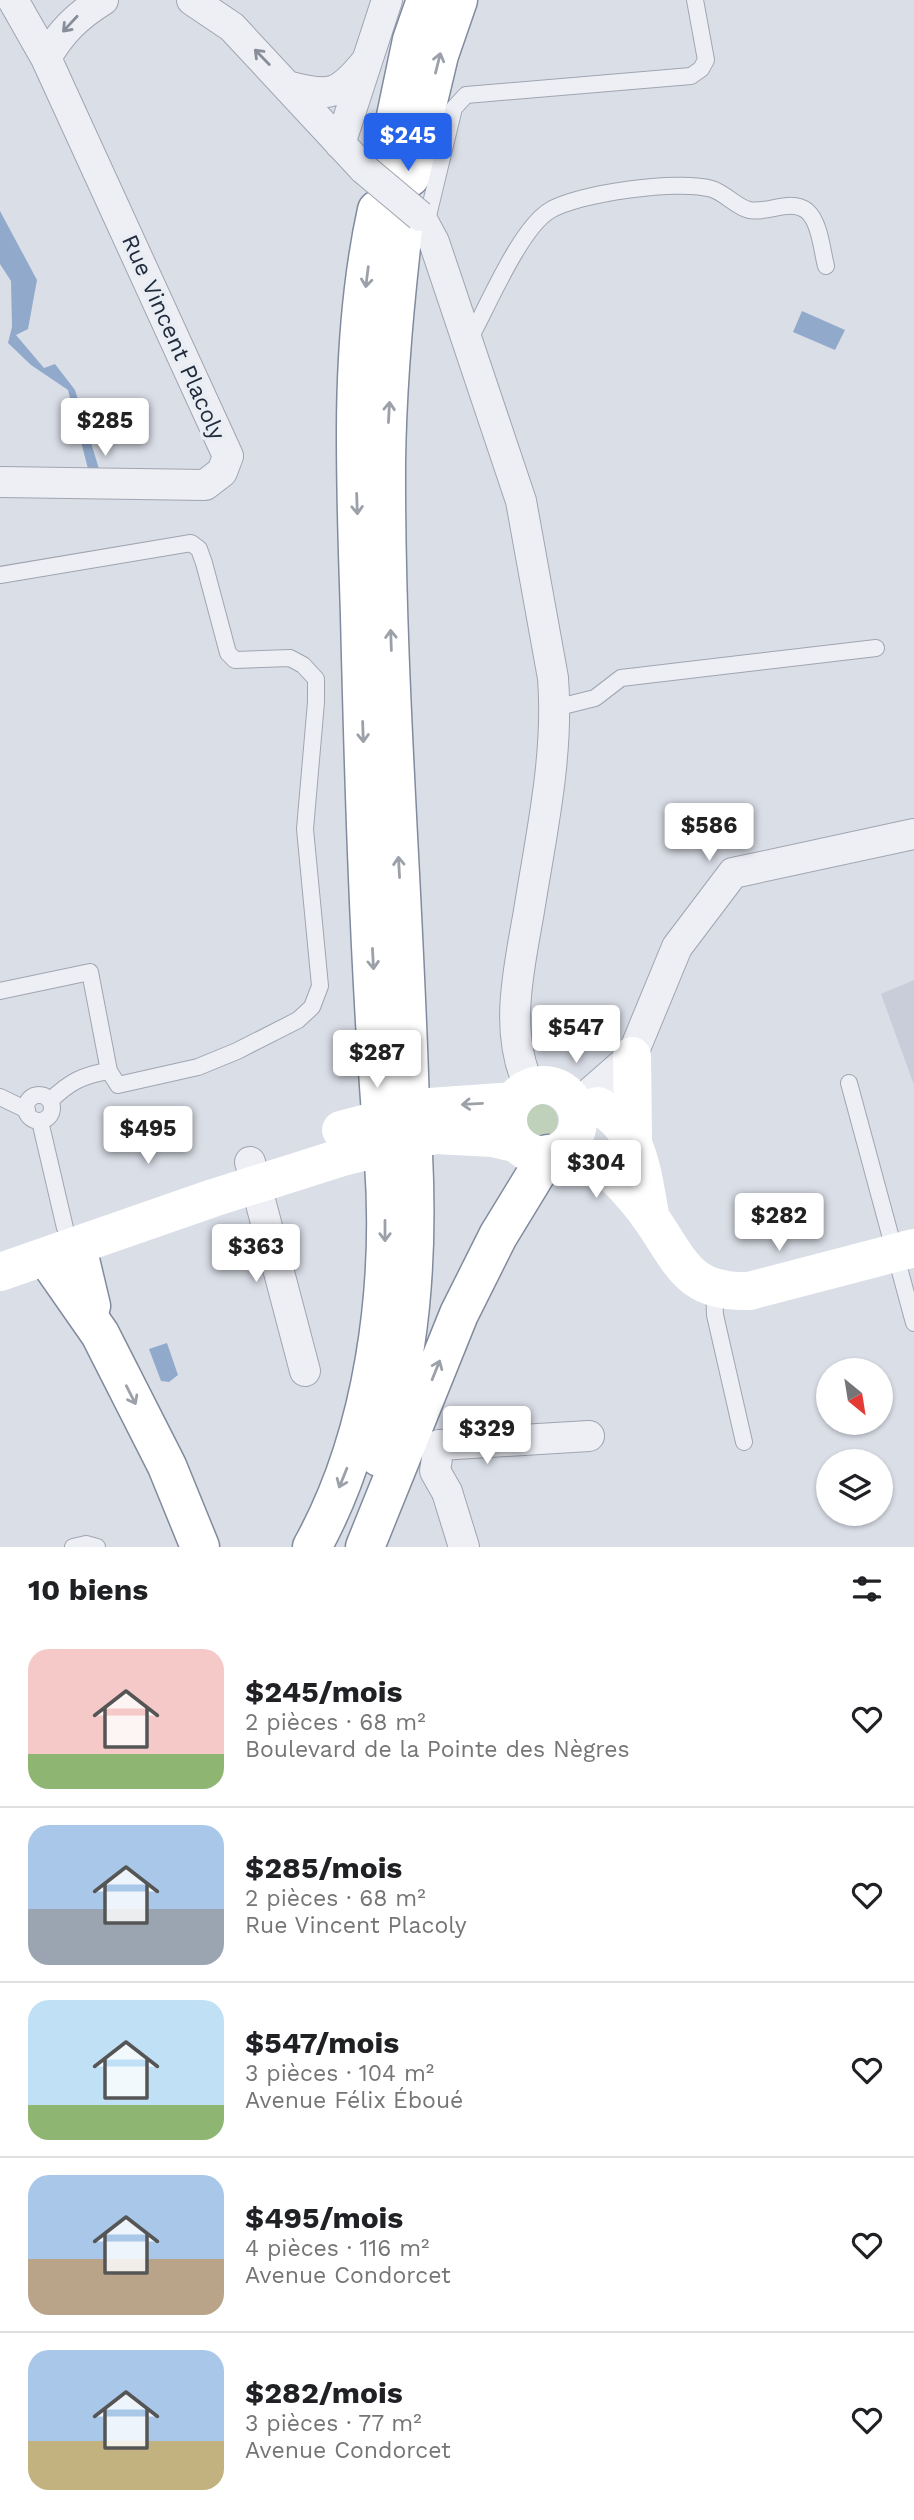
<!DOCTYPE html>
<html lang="fr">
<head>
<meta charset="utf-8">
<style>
  :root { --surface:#fff; --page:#f6f6f6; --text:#202124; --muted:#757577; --line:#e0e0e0; --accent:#2563eb }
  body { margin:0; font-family:"Work Sans",sans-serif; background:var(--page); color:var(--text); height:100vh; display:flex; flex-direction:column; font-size:26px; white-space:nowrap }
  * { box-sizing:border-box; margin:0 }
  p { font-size:23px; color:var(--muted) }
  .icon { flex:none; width:38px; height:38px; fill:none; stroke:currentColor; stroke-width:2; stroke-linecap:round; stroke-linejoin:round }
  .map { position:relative; height:1547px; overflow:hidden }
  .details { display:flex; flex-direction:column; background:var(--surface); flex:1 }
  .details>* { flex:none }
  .needle { width:46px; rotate:150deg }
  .fabs { position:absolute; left:816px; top:1358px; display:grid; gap:14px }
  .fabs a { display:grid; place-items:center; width:77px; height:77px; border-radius:50%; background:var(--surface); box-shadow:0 2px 5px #0004; font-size:35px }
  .price { position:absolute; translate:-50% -60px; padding:0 16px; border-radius:7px; background:#fff; color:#222; font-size:23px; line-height:46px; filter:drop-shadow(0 2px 4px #0008) }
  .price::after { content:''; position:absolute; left:50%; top:42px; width:21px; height:16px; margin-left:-10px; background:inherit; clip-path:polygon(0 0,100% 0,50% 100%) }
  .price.on { background:var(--accent); color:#fff }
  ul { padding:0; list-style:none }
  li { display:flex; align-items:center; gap:21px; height:175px; padding:0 28px }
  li+li { border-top:2px solid var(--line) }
  li span { display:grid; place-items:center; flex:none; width:196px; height:140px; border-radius:21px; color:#555 }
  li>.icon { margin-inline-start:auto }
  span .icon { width:84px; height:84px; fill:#fffc; stroke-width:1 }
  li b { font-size:30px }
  h2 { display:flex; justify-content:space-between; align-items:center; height:84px; padding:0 28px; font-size:30px }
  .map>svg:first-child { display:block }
  .built { fill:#c8cdd9 }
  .green { fill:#bfd1bb }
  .water { fill:#91aacb }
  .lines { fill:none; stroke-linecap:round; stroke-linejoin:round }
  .service-casing { stroke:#9fa5b1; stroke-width:18 }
  .minor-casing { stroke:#9fa5b1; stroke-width:32 }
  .trunk-casing { stroke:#818b9e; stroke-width:41 }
  .service { stroke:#edeff5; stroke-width:16 }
  .minor { stroke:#edeff5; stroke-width:30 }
  .secondary { stroke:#fff; stroke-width:38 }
  .trunk { stroke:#fff; stroke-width:38 }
  .minor-bridge-casing { stroke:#9fa5b1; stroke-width:32; stroke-linecap:butt }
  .minor-bridge { stroke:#edeff5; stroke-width:30 }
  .secondary-bridge { stroke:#fff; stroke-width:38 }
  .oneway { stroke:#888e99 }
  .oneway2 { stroke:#9ca0a8 }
  .labels { text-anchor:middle; stroke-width:7; stroke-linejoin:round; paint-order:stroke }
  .street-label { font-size:23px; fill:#232c3d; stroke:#e9edf4 }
</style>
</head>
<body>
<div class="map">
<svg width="914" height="1547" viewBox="0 0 914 1547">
  <rect width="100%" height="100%" fill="#dadee7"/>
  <path class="built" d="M 914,980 L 914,1085 L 881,994 Z"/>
  <path class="green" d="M524 1121a17 17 0 1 1 34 0a17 17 0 1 1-34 0Z"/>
  <path class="water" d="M 0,211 L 37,280 L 28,329 L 16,335 L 44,368 L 55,364 L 75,390 L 99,469 L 88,469 L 68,390 L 31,365 L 8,343 L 12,327 L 11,281 L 0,264 Z
    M 802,311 L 845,330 L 835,350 L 793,332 Z
    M 167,1343 L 178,1375 L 169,1382 L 161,1381 L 149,1349 Z"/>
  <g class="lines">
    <defs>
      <path id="service" d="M 426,224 L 454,108 L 466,95 L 691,76 L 701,69 L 706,60 L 695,0
        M 468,342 C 487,308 519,230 549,211 C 577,193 681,179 712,189 C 725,193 736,207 749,210 C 768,214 790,198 807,211 C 820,222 822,251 826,266
        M 0,575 L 191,543 L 199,549 L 204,563 L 228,653 L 235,660 L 290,658 L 303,665 L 316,679 L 316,702 L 305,829 L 320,986 L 312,1007 L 298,1020 L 237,1051 L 198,1067 L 118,1085 L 109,1071 L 90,972 L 0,991
        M 555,708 L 595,698 L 621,678 L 876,648
        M 849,1083 L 914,1323
        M26 1108a13 13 0 1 1 26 0a13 13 0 1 1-26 0Z
        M 0,1097 L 27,1110
        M 50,1101 C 69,1082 83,1075 109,1071
        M 40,1121 L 65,1228
        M 714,1287 L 715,1315 L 744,1442
        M 73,1547 L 86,1544 L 97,1547"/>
      <path id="minor" d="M 192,0 L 232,27 L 364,169
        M 46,58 C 61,32 77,16 103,0
        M 291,87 C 330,97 339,95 365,63
        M 340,144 L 387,0
        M 420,216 L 434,242 L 521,501 L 553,678 C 559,756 541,835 529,911 C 519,969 503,1032 530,1088
        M 0,482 L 205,485 L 222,472 L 228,456 L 46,58 L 13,0
        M 575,1106 L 632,1056 L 677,947 L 733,873 L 914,834
        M 250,1162 L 305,1371
        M 464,1547 L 447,1492 L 435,1471 L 439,1445 L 589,1436"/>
      <path id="trunk" d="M 387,159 L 412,40 L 426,0
        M 410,177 L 439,55 L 458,0
        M 377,210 C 348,342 356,483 360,616 C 364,782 369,949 381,1114
        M 403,230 C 394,307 387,385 386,462 C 385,677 404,892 410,1106
        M 77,1247 L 91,1306
        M 47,1258 L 100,1334 L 167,1466 L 200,1547
        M 379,1457 C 411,1358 418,1257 413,1154
        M 312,1547 C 374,1435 393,1290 384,1162
        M 365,1547 L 459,1314 L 498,1236 L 548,1154"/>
    </defs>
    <use href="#service" class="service-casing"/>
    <use href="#minor" class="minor-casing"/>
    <use href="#trunk" class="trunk-casing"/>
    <use href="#service" class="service"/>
    <use href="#minor" class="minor"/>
    <path class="secondary" d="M 632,1056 L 633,1139
      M508 1120a35 35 0 1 1 70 0a35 35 0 1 1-70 0Z
      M 429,1107 L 514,1101
      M 578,1112 L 598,1106 C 639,1127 642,1173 650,1214
      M 435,1135 L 493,1138 L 518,1144
      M 554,1154 C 574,1157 597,1160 614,1175 C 627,1188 642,1205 652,1220 C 682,1263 688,1293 749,1291 L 914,1248
      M 0,1272 L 213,1198 L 346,1156"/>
    <use href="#trunk" class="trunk"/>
    <defs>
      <path id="minor-bridge" d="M 364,169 L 420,216"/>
    </defs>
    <use href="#minor-bridge" class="minor-bridge-casing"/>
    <use href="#minor-bridge" class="minor-bridge"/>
    <path class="secondary-bridge" d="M 341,1130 L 429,1107
      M 346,1156 L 435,1135"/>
  </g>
  <defs><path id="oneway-shaft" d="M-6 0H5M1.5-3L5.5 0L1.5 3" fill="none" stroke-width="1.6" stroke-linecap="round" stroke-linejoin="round" transform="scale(1.75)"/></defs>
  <g class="oneway">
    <use href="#oneway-shaft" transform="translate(70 24) rotate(133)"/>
    <use href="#oneway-shaft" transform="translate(262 57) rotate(-134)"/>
  </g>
  <g class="oneway2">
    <use href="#oneway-shaft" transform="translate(438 63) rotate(-76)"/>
    <use href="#oneway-shaft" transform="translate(367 277) rotate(97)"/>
    <use href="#oneway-shaft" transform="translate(389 412) rotate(-87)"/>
    <use href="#oneway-shaft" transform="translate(357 504) rotate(88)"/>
    <use href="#oneway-shaft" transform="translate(391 640) rotate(-92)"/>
    <use href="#oneway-shaft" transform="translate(363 732) rotate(88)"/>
    <use href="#oneway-shaft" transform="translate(399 867) rotate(-93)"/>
    <use href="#oneway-shaft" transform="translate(373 959) rotate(87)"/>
    <use href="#oneway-shaft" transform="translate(472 1104) rotate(177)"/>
    <use href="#oneway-shaft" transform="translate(385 1231) rotate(90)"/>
    <use href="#oneway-shaft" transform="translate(436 1370) rotate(-68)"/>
    <use href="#oneway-shaft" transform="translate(131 1395) rotate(63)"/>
    <use href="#oneway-shaft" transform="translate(343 1478) rotate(112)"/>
  </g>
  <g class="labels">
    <g class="street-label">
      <text transform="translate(174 337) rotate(66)" y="8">Rue Vincent Placoly</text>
    </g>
  </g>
</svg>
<div class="fabs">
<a><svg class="needle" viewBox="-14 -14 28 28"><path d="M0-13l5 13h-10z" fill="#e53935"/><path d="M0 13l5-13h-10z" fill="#757577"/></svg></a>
<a><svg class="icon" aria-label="layers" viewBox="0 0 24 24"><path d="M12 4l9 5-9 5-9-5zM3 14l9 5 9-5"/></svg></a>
</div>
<b class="price on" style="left:408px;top:173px">$245</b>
<b class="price" style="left:105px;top:458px">$285</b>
<b class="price" style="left:709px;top:863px">$586</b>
<b class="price" style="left:576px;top:1065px">$547</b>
<b class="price" style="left:377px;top:1090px">$287</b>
<b class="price" style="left:148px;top:1166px">$495</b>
<b class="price" style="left:596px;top:1200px">$304</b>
<b class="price" style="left:779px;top:1253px">$282</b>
<b class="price" style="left:256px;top:1284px">$363</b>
<b class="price" style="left:487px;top:1466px">$329</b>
</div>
<section class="details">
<h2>10 biens<svg class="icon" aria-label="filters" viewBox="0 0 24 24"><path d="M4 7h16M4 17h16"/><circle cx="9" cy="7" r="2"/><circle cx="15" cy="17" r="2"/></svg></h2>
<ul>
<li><span style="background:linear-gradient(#f6c9c9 75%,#8fb573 0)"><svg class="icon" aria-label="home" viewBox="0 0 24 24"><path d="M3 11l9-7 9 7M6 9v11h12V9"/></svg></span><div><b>$245/mois</b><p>2 pièces · 68 m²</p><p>Boulevard de la Pointe des Nègres</p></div><svg class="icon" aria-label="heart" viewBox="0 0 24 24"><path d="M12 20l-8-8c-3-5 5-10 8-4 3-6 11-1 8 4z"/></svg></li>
<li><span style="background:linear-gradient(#a9c7e8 60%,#9aa5b1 0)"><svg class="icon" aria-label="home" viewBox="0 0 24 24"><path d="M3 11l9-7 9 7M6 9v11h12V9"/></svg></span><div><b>$285/mois</b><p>2 pièces · 68 m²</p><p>Rue Vincent Placoly</p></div><svg class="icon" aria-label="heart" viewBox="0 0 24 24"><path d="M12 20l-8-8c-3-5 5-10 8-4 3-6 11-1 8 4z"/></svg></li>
<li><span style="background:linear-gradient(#bfe0f5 75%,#8fb573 0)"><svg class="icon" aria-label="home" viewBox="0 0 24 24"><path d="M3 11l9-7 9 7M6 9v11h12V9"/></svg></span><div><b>$547/mois</b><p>3 pièces · 104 m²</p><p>Avenue Félix Éboué</p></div><svg class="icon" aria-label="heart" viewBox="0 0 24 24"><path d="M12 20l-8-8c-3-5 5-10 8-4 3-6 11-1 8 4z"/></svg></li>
<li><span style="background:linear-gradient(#a9c7e8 60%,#b9a48a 0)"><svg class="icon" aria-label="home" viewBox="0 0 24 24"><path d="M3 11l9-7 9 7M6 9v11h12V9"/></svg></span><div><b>$495/mois</b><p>4 pièces · 116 m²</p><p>Avenue Condorcet</p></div><svg class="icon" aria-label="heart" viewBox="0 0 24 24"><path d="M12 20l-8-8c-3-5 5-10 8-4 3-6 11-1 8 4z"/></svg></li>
<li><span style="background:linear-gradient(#a9c7e8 65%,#c2b280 0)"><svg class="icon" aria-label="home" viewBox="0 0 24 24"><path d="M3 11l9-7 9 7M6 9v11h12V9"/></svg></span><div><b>$282/mois</b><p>3 pièces · 77 m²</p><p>Avenue Condorcet</p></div><svg class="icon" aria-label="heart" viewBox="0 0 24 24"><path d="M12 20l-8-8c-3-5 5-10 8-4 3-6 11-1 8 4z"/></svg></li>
</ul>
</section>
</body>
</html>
